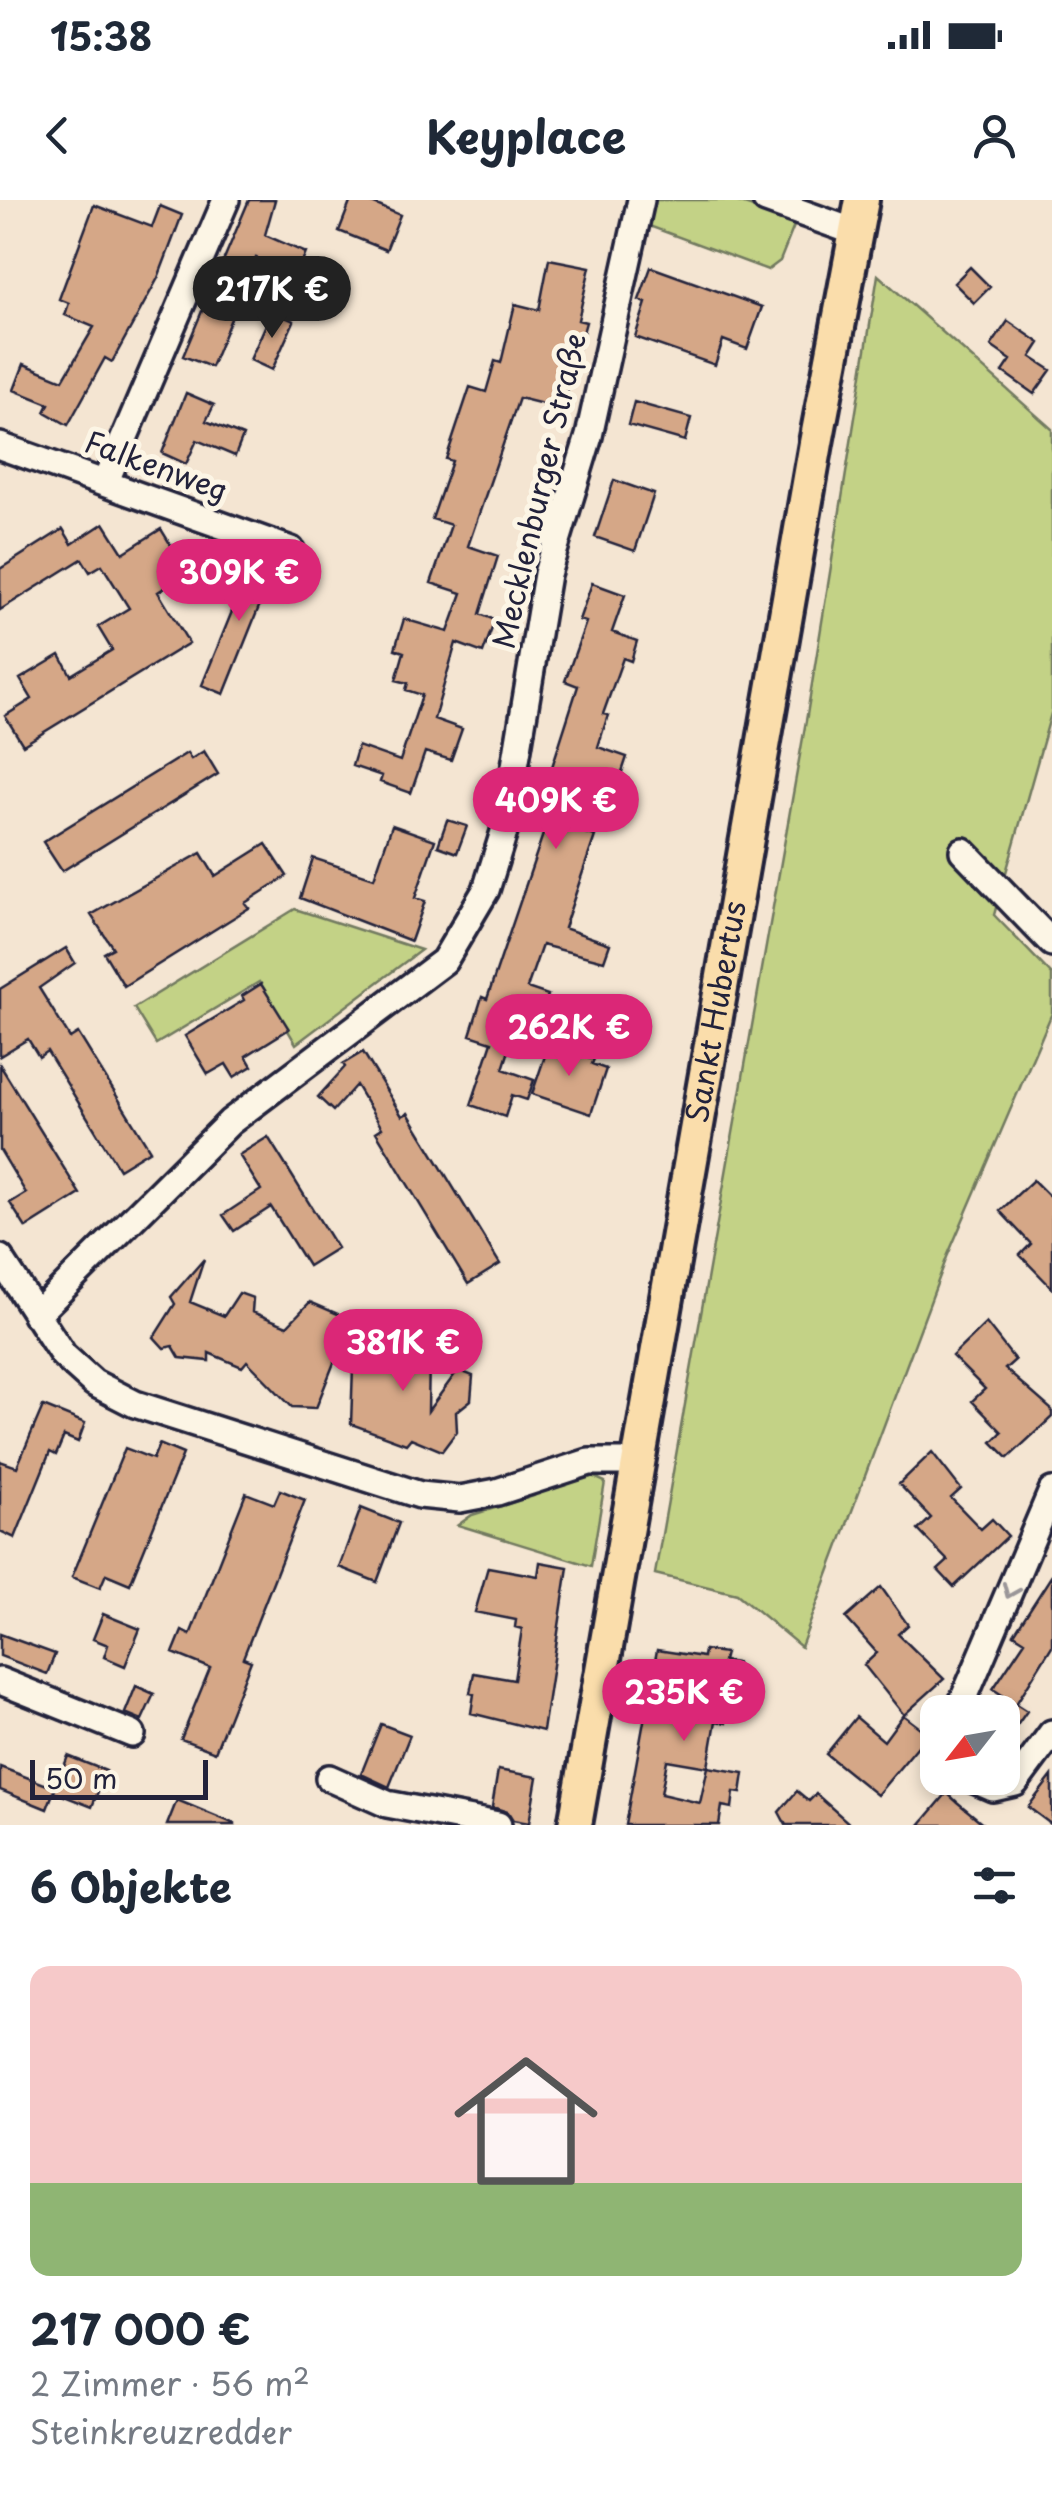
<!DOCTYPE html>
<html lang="de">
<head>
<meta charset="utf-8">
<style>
  :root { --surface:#fff; --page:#f2f2f3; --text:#1f2937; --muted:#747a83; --accent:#db2777 }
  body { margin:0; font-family:"Playpen Sans",sans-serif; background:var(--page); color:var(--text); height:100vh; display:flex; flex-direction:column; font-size:38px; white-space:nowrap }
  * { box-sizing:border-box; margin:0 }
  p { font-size:32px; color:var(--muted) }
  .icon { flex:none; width:55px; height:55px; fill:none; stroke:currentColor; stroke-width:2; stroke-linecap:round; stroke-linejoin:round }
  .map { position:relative; height:1625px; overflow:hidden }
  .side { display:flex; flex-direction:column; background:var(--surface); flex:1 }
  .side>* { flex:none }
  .needle { width:65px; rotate:239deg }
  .buttons { position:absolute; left:920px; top:1495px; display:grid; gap:20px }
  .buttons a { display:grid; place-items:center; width:100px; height:100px; border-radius:20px; background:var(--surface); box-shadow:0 5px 15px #0003; font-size:50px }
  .scale { position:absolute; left:30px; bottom:25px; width:178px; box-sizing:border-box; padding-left:10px; border:5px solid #22223b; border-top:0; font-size:28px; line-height:35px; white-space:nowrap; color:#22223b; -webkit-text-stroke:8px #fcf5e5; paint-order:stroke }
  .price { position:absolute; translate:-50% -85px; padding:0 22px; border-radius:35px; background:var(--accent); color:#fff; font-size:32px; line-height:65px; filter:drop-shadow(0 2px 5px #0008) }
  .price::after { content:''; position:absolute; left:50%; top:60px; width:30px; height:22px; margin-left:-15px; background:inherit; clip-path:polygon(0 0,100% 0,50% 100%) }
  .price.on { background:#222; color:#fff }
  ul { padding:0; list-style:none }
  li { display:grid; align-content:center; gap:20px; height:530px; padding:0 30px }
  li span { display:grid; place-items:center; height:310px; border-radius:20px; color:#555 }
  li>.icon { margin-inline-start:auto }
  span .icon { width:180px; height:180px; fill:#fffc; stroke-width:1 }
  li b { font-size:42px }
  h2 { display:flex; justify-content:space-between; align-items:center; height:120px; padding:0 30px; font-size:42px }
  .status { display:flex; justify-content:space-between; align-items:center; height:70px; padding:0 50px; background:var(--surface); direction:ltr }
  .status svg { height:28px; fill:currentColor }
  header { display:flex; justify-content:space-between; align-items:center; height:130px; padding:0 30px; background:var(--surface); font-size:45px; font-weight:700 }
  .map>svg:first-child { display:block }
  .green { fill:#c3d286; stroke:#727a60; stroke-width:2.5 }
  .building { fill:#d5a787; stroke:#22223b; stroke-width:2.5; fill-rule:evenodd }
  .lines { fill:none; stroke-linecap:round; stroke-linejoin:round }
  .minor-casing { stroke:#22223b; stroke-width:32 }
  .major-casing { stroke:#22223b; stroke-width:40 }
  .minor { stroke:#fcf5e5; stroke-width:25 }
  .major { stroke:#faddab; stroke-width:32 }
  .oneway { stroke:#9a9698 }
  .labels { text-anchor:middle; stroke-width:10; stroke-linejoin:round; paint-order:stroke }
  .street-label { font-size:30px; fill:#22223b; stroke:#fcf5e5 }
</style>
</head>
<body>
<div class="status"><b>15:38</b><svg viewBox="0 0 49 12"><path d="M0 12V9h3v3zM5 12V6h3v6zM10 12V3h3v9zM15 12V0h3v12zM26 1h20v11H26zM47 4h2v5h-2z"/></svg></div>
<header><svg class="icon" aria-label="back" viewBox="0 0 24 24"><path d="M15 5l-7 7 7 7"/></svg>Keyplace<svg class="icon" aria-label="person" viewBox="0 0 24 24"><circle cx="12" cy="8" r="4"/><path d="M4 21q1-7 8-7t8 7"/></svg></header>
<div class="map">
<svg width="1052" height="1625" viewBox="0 0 1052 1625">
  <rect width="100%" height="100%" fill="#f4e5d2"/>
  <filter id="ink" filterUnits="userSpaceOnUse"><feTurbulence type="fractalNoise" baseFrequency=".01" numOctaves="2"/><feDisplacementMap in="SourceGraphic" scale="20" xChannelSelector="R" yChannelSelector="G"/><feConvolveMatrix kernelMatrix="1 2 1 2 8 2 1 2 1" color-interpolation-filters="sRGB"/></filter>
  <g filter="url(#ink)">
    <path class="green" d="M 654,0 L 732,0 L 796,21 L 780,61 L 768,70 L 649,26 Z
      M 878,75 L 1052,229 L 1052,510 L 994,715 L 1052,775 L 1052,813 L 947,1057 L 801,1447 L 737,1394 L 655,1374 L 807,515 Z
      M 295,709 L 421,750 L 296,844 L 259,782 L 156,844 L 134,808 Z
      M 590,1275 L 605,1282 L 591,1366 L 458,1325 L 472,1315 L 534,1296 L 547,1283 Z"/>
    <path class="building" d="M 249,0 L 275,0 L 265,35 L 306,53 L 297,75 L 256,58 L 211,167 L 183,156 Z
      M 351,0 L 365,0 L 400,15 L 386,50 L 339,31 Z
      M 94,5 L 152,27 L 160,6 L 182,15 L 158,78 L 112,162 L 105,158 L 68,225 L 45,212 L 49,204 L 14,190 L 24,164 L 63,180 L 94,127 L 65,115 L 69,103 L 59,99 Z
      M 549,59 L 590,67 L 578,120 L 586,122 L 579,147 L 570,144 L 561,182 L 569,184 L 563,209 L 519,198 L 468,346 L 498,356 L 480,414 L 495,420 L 483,453 L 456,443 L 434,519 L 462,529 L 451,560 L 425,552 L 411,593 L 380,582 L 382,576 L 352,566 L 358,546 L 400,561 L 422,495 L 406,490 L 408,483 L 396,480 L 404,452 L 395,449 L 404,419 L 448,432 L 462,393 L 431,383 L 451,325 L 432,319 L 452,261 L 446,259 L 470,187 L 486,192 L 495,161 L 501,163 L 515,104 L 539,110 Z
      M 651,67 L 762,107 L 747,149 L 723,140 L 715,165 L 635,137 L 646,103 L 639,100 Z
      M 970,67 L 990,87 L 974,103 L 954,83 Z
      M 272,111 L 294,121 L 272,170 L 250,160 Z
      M 1008,121 L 1040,143 L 1031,157 L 1051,170 L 1034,194 L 1003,172 L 1011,160 L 991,146 Z
      M 186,193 L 214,205 L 206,221 L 243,236 L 235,256 L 197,240 L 186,264 L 162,253 Z
      M 634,202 L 691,218 L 685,241 L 628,225 Z
      M 614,280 L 654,294 L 635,351 L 595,337 Z
      M 104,323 L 123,353 L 161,329 L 188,373 L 158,392 L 189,443 L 23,545 L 5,516 L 32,499 L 20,479 L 60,455 L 71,475 L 112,450 L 98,427 L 129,408 L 102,365 L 90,372 L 82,359 L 0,410 L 0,369 L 63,329 L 72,344 Z
      M 255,355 L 277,362 L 224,494 L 202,485 Z
      M 592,383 L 625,395 L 612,432 L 637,441 L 631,461 L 623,458 L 603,514 L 608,515 L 598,547 L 627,557 L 620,578 L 594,570 L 581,608 L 588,611 L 582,632 L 595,636 L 564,728 L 610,744 L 604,761 L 542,745 L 527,788 L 548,795 L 541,817 L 522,810 L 503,869 L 534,880 L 527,900 L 512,895 L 505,917 L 471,905 L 492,842 L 470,835 L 482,797 L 487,799 L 555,599 L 543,595 L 578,486 L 565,481 L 586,422 L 579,420 Z
      M 204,551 L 218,574 L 62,671 L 43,642 L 187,553 L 191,559 Z
      M 447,620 L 467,626 L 457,653 L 438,646 Z
      M 392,625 L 435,640 L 415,698 L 425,701 L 411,741 L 300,698 L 313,658 L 374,678 Z
      M 266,644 L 287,676 L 245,703 L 249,708 L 124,786 L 104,753 L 113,748 L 91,715 L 201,653 L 215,676 Z
      M 66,748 L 75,763 L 39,788 L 70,838 L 78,833 L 150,950 L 119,969 L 47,851 L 39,857 L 28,839 L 0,856 L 0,789 Z
      M 261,784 L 289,829 L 246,856 L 252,866 L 234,877 L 226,864 L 208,874 L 185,836 L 244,800 L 242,796 Z
      M 549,844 L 594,859 L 592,864 L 606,869 L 591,914 L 532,894 Z
      M 363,852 L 402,916 L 408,913 L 500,1064 L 468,1084 L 376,932 L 382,928 L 356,885 L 333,911 L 318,897 L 345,867 L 343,864 Z
      M 0,865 L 80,994 L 26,1028 L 10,1003 L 26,993 L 0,950 Z
      M 268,937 L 337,1048 L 308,1066 L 271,1007 L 234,1031 L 223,1015 L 261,990 L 239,955 Z
      M 1033,980 L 1052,999 L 1052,1088 L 1020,1055 L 1031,1044 L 1000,1011 Z
      M 204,1059 L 190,1102 L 224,1116 L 239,1093 L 253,1098 L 252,1112 L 287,1126 L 310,1102 L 345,1117 L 345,1135 L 316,1208 L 292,1207 L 247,1161 L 242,1167 L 209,1153 L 209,1161 L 180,1158 L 173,1146 L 164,1148 L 154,1137 L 175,1104 L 171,1097 Z
      M 986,1123 L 1015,1160 L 1005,1169 L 1052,1210 L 1052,1217 L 1008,1258 L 992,1242 L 1002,1232 L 972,1201 L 985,1189 L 952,1156 Z
      M 388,1129 L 404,1135 L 403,1150 L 429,1159 L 428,1211 L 458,1170 L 473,1176 L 471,1200 L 456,1212 L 457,1231 L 442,1251 L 411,1238 L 406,1244 L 351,1224 L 354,1138 L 373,1145 Z
      M 43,1206 L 85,1223 L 78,1242 L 64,1236 L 56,1255 L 50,1252 L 15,1338 L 0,1331 L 0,1261 L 17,1267 Z
      M 159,1244 L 183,1254 L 130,1384 L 106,1374 L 100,1388 L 72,1377 L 125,1248 L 153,1259 Z
      M 932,1252 L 961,1289 L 951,1298 L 981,1329 L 992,1319 L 1008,1336 L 954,1387 L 938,1370 L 948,1361 L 918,1330 L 931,1318 L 899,1284 Z
      M 280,1290 L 305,1300 L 243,1458 L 251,1461 L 215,1552 L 181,1539 L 210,1468 L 173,1453 L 182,1431 L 190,1435 L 246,1293 L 274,1304 Z
      M 361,1308 L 399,1323 L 377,1382 L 339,1367 Z
      M 540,1362 L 568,1367 L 543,1531 L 471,1513 L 474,1494 L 470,1493 L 474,1473 L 514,1480 L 522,1429 L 515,1427 L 516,1420 L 475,1412 L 488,1367 L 538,1376 Z
      M 1052,1375 L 1052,1446 L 1016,1504 L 1027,1511 L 1002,1547 L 1002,1495 L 993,1489 L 1025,1441 L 1014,1434 Z
      M 881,1387 L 908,1425 L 898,1434 L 944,1479 L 904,1515 L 864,1465 L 877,1453 L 846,1418 Z
      M 103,1414 L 140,1429 L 125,1466 L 104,1457 L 108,1445 L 93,1439 Z
      M 0,1434 L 55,1454 L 47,1474 L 0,1456 Z
      M 657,1450 L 703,1457 L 704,1450 L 725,1453 L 723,1461 L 737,1463 L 726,1523 L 716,1521 L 708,1567 L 744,1573 L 741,1593 L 734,1592 L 732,1608 L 722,1606 L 719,1625 L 625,1625 ZM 667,1560 L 708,1567 L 700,1603 L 661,1594 Z
      M 136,1486 L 154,1494 L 142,1520 L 125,1513 Z
      M 903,1515 L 928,1534 L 877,1595 L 826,1554 L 856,1517 L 884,1541 Z
      M 381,1524 L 410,1535 L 389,1587 L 361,1574 Z
      M 68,1556 L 106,1571 L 92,1607 L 54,1592 Z
      M 0,1567 L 55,1588 L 47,1609 L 0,1590 Z
      M 498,1570 L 537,1577 L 529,1623 L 513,1620 L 508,1612 L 492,1607 Z
      M 1052,1576 L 1052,1625 L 1028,1607 Z
      M 797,1591 L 809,1601 L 816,1594 L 851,1625 L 786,1625 L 779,1612 Z
      M 947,1593 L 957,1602 L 985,1625 L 920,1625 Z
      M 177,1600 L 235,1624 L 235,1625 L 167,1625 Z"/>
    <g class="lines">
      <defs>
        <path id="minor" d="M 766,0 L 855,32
          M 0,246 L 291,350
          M 105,283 L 226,0
          M 963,651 L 1052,743
          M 0,1058 L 63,1155 L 94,1183 L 135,1204 L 420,1295 L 460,1299 L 497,1292 L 589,1262 L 638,1262
          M 36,1115 L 230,922 L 444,761 L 486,690 L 504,632 L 547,374 L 589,236 L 641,0
          M 0,1481 L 132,1534
          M 958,1512 L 1052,1291
          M 329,1578 L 387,1604 L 498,1625
          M 970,1578 L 993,1588 L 1015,1583 L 1052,1533"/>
        <g id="major">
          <path id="s1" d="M 575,1625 L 816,243 L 862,0"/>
        </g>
      </defs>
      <use href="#minor" class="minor-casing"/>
      <use href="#major" class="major-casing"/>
      <use href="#minor" class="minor"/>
      <use href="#major" class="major"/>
    </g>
    <defs><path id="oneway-chevron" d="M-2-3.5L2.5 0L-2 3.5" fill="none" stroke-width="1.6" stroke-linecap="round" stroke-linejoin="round" transform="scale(2.5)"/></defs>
    <use class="oneway" href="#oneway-chevron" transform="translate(1010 1391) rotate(113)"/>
  </g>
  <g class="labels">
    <g class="street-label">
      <text transform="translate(156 267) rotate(20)" y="10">Falkenweg</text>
      <text transform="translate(540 291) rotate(-77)" y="10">Mecklenburger Straße</text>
      <text dy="10" stroke="none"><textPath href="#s1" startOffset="825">Sankt Hubertus</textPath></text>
    </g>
  </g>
</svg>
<div class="buttons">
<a><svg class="needle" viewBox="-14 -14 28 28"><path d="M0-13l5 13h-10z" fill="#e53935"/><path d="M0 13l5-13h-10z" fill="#747a83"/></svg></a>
</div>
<div class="scale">50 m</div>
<b class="price on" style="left:272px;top:141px">217K €</b>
<b class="price" style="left:239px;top:424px">309K €</b>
<b class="price" style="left:556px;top:652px">409K €</b>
<b class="price" style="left:569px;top:879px">262K €</b>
<b class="price" style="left:403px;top:1194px">381K €</b>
<b class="price" style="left:684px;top:1544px">235K €</b>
</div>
<section class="side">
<h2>6 Objekte<svg class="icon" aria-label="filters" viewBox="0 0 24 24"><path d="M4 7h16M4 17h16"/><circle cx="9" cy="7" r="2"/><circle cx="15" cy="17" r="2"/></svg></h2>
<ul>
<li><span style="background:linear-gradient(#f6c9c9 70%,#8fb573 0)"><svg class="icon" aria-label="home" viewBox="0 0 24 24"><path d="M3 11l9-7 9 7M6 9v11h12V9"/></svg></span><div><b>217 000 €</b><p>2 Zimmer · 56 m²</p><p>Steinkreuzredder</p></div></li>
</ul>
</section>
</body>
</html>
